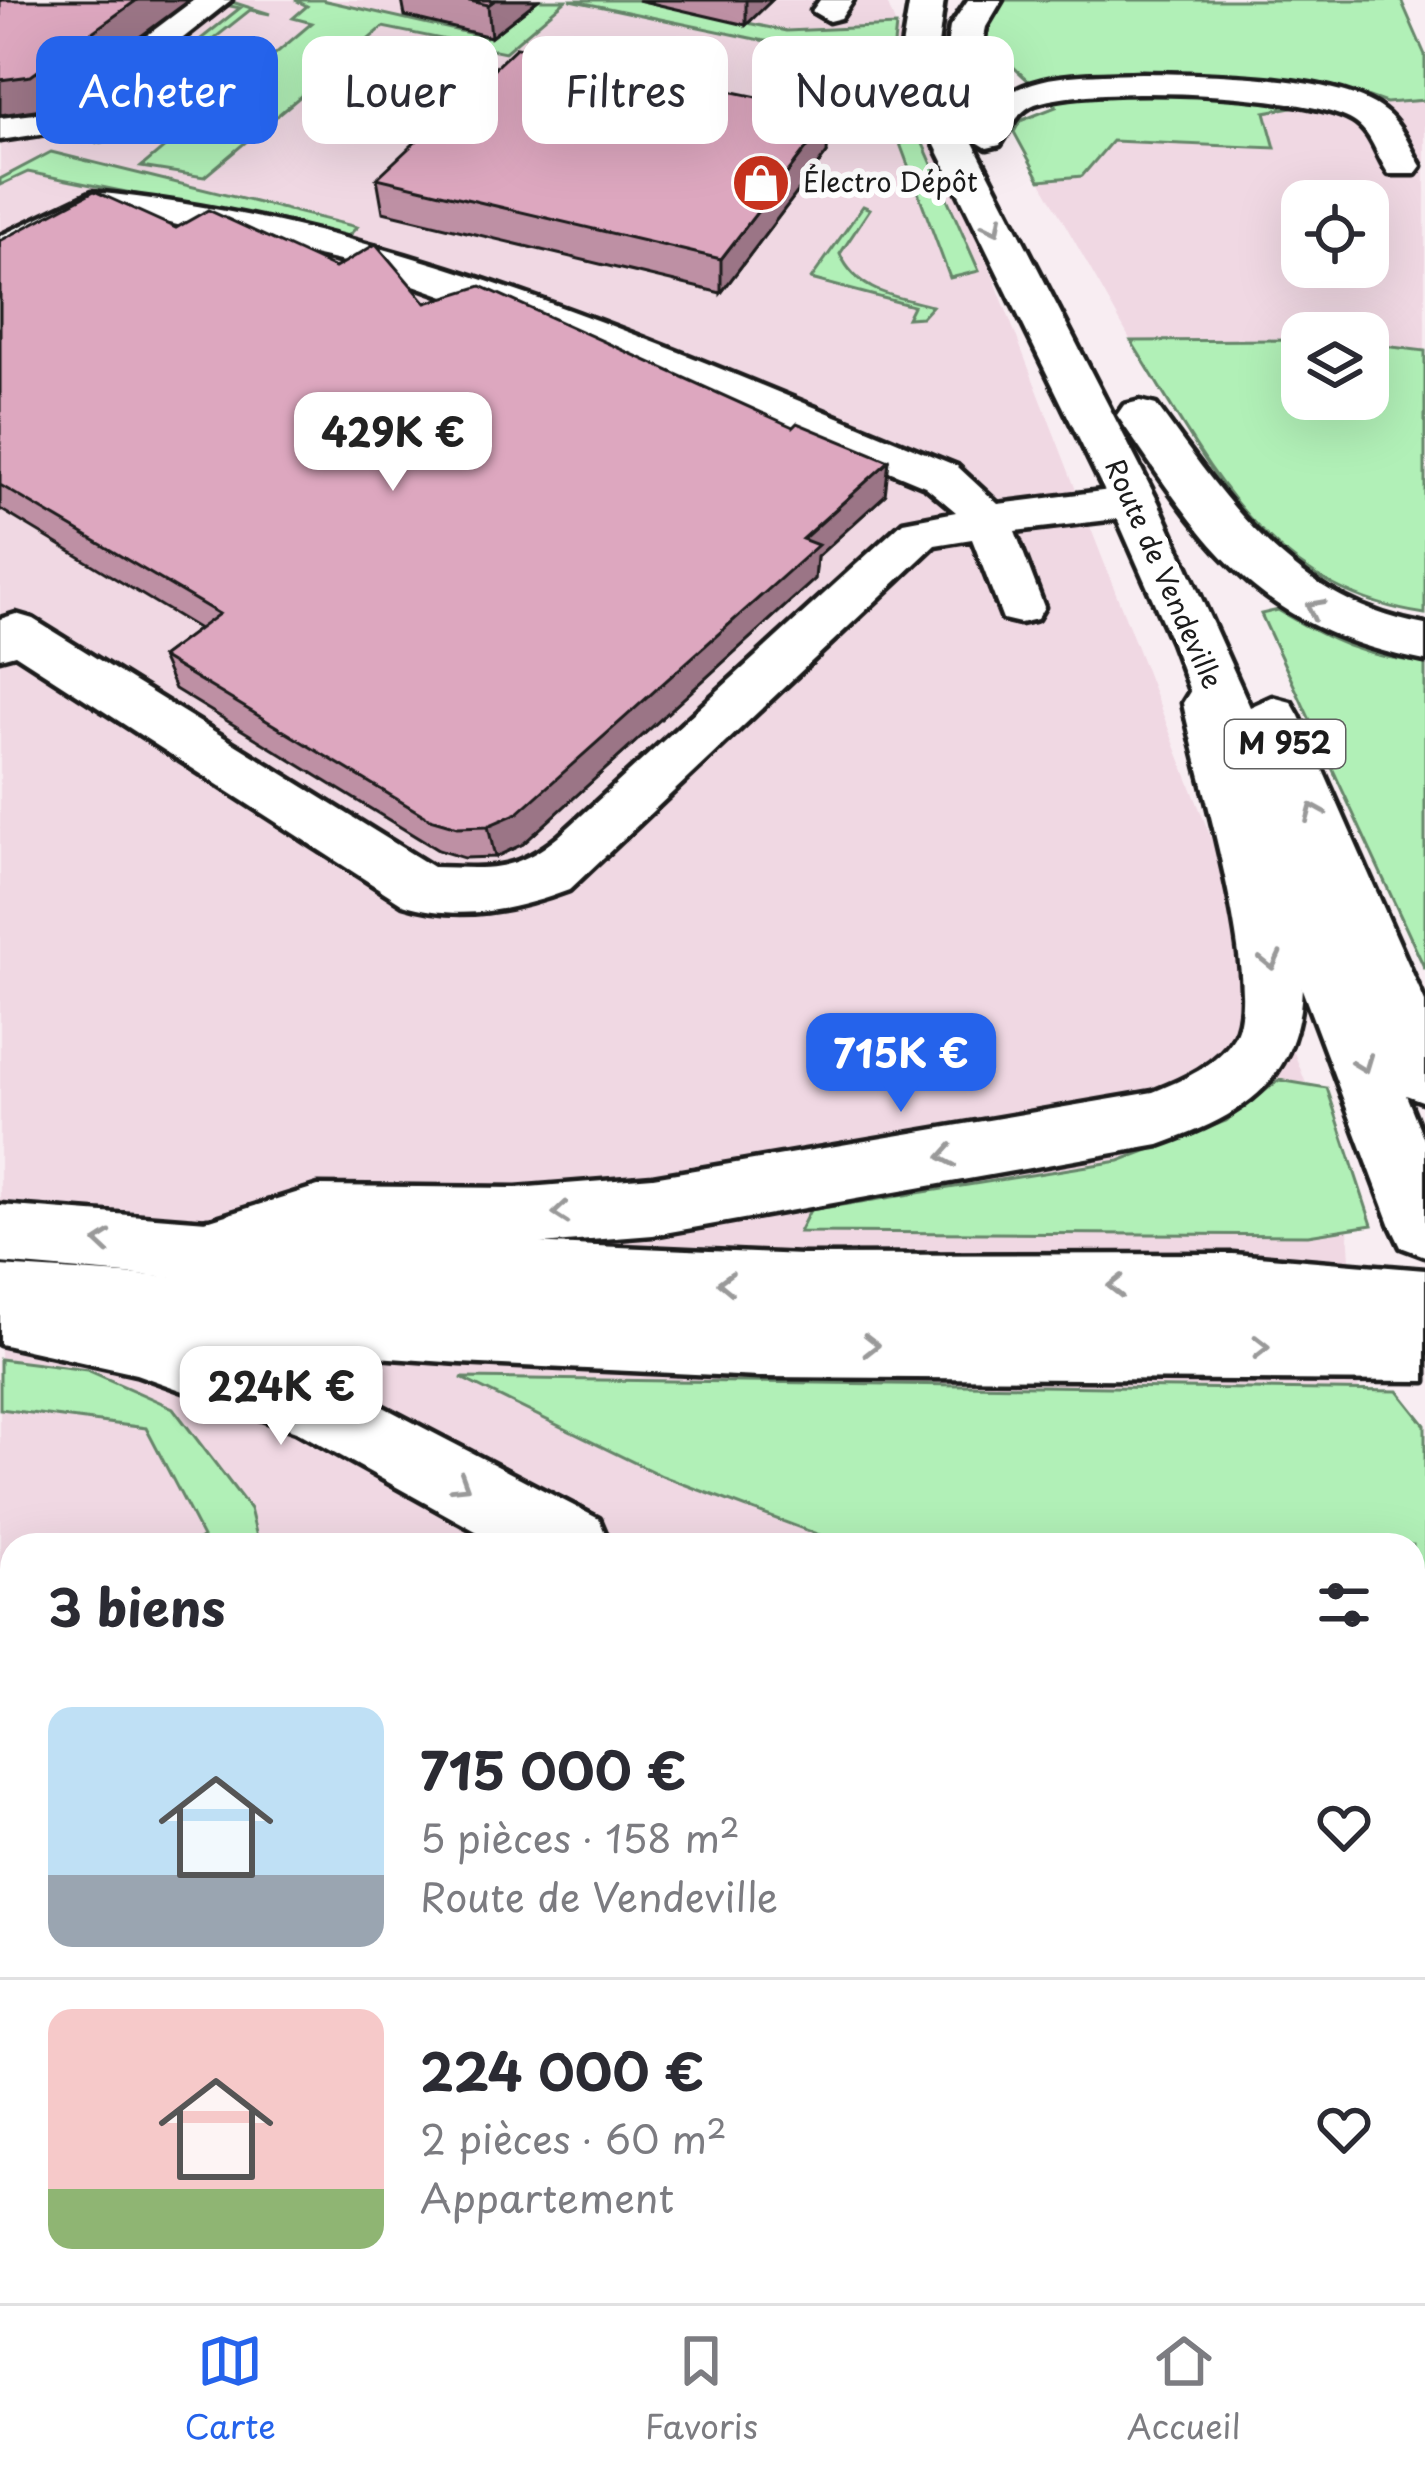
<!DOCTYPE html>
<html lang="fr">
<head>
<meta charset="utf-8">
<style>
  :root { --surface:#fff; --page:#f7f7f7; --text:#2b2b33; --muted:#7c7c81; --line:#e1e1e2; --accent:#2563eb }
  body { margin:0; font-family:"Playpen Sans",sans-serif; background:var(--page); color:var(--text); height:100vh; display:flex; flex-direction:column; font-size:45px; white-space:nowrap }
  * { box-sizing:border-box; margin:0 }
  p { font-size:39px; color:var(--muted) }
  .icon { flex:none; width:66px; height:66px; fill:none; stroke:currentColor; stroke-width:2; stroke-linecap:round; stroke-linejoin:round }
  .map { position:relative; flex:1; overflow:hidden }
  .details { position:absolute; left:0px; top:1533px; width:1425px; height:771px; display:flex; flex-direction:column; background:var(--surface); border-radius:36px 36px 0 0; box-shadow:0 12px 48px #0002 }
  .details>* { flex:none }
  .banner { position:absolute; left:36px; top:36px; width:1353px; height:108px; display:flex; gap:24px }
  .fabs { position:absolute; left:1281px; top:180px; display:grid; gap:24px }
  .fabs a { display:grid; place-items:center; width:108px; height:108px; border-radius:24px; background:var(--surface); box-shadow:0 12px 48px #0002; font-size:60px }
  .price { position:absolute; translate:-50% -102px; padding:0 27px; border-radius:24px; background:#fff; color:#222; font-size:39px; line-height:78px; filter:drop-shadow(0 3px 6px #0008) }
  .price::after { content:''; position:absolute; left:50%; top:72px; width:36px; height:27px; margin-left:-18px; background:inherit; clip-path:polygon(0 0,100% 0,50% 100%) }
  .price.current { background:var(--accent); color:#fff }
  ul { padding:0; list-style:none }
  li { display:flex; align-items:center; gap:36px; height:300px; padding:0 48px }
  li+li { border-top:3px solid var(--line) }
  li span { display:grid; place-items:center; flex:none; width:336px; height:240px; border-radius:24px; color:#555 }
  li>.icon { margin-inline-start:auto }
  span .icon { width:144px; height:144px; fill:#fffc; stroke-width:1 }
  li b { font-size:51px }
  h2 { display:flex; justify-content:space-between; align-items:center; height:144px; padding:0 48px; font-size:51px }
  .chip { padding:0 42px; border-radius:24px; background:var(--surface); box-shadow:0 12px 48px #0002; font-size:42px; line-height:108px }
  .chip.current { background:var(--accent); color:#fff }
  .tab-bar { display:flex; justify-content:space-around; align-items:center; height:168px; border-top:3px solid var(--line); background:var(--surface); font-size:33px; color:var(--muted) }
  .tab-bar a { display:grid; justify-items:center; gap:6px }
  .tab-bar .current { color:var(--accent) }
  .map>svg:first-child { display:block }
  .built { fill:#f0d8e3; fill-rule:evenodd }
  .green { fill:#b1f0b7; stroke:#66866a; stroke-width:3 }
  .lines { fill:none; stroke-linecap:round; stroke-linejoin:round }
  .minor-casing { stroke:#1c1c1c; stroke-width:9 }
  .major-casing { stroke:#1c1c1c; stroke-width:9 }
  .highway-casing { stroke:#1c1c1c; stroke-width:9 }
  .minor { fill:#fff; fill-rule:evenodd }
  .major { fill:#fff; fill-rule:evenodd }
  .highway { fill:#fff; fill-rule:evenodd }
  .wall { fill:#be90a4; stroke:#1c1c1c; stroke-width:3 }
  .shaded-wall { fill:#9b7586; stroke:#1c1c1c; stroke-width:3 }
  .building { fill:#dda7bf; stroke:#1c1c1c; stroke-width:3 }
  .oneway { stroke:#999 }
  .labels { text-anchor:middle; stroke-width:12; stroke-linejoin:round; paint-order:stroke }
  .far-poi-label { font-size:27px; fill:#1c1c1c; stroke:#fff; text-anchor:start }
  .far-street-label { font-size:27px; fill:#1c1c1c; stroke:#fff }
  .shield { fill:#fff; stroke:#606060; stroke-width:3 }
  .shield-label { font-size:30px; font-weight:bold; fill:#1c1c1c }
</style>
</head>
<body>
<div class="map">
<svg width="1425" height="2303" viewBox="0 0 1425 2303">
  <rect width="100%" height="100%" fill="#f8edf2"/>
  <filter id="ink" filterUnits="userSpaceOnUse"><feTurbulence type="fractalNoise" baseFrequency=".00833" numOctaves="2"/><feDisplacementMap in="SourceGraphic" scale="24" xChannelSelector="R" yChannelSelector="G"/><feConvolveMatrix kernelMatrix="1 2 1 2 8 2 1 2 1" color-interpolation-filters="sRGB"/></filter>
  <g filter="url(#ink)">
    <path class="built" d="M 0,0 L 886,0 L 1345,1184 L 1369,1545 L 12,1545 L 12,2292 L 1413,2292 L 1413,2107 L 1425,2118 L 1425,2303 L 0,2303 Z
      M 1361,94 L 1386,103 L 1425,100 L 1425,351 L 1368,344 L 1368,333 L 1302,333 L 1302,340 L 1131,341 L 1040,180 L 1082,176 L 1112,141 L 1274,148 L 1264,112 ZM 1302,201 L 1368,201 L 1368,267 L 1302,267 Z"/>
    <path class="green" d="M 295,0 L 322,0 L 486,37 L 538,0 L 566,0 L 505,52 L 383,27 L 204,177 L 141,167 L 312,23 L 293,18 L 307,6 Z
      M 570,0 L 638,0 L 786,31 L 896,26 L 891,71 L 979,271 L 950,278 L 870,63 Z
      M 1004,0 L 1401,0 L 1425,55 L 1425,100 L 1386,103 L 1361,94 L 1265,112 L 1275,148 L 1112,141 L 1082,176 L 1040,180 L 1014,132 L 1020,121 L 1056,107 L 986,41 L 993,9 Z
      M 232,2 L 270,14 L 250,10 L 91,136 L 109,141 L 98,143 L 61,134 L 80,135 L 240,8 L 225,5 Z
      M 51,152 L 357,227 L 347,237 L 28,172 L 0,185 L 0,179 Z
      M 863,206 L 870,209 L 840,254 C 858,293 894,296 932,306 L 922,317 L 907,318 L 913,306 L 811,279 Z
      M 1302,340 L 1302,399 L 1368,399 L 1368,344 L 1425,351 L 1425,614 C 1264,590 1210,466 1131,341 Z
      M 1278,610 C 1326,639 1368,659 1425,662 L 1425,969 L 1261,614 Z
      M 1279,1080 L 1327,1088 L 1372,1225 L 1308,1235 L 799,1232 L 810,1210 L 1119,1161 L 1226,1121 Z
      M 0,1359 L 87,1370 L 173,1408 L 250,1509 L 259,1545 L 193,1545 L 203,1537 L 146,1428 L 0,1409 Z
      M 461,1378 L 1398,1391 L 1425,1425 L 1425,1565 L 1413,1580 L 1413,1545 L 846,1545 L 662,1476 Z"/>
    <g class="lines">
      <defs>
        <path id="minor" d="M 194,0 L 231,0 L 67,130 L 0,140 L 0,118 L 44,113 Z
          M 820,0 L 853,0 L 841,18 L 829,21 L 812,11 Z
          M 1141,73 C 1199,74 1340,74 1384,111 C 1401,124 1410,147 1421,166 L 1415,174 L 1389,174 C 1377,157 1372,132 1353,121 C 1303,92 1090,84 1035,104 C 1016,112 1011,129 1000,145 L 987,148 L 969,137 C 1006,68 1072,76 1141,73 Z
          M 92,192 C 395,220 678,353 957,466 L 998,504 L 1134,487 L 1150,492 L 1157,502 L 1150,512 L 1134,517 L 1015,531 L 1044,607 L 1037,619 L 1020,623 L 1003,619 L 972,539 L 935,545 L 569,890 C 516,910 459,922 403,904 L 15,654 L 0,658 L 0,619 L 16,614 L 33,619 L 433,867 C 488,868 512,874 558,837 L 903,522 L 956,512 L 925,486 L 610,355 L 358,265 L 155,220 L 98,215 L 0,264 L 0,236 Z
          M 1209,685 L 1227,690 L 1235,703 L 1302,987 C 1298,1083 1243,1115 1159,1145 L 653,1235 L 516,1246 L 318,1244 L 207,1281 L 0,1263 L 0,1205 L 207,1221 L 318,1186 L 516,1188 L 653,1177 L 1153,1092 C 1183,1080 1218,1065 1235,1036 C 1264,985 1196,769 1183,703 L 1191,690 Z
          M 0,1282 L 136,1310 L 316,1372 L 599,1519 L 610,1545 L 501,1545 L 296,1431 L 136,1374 L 0,1344 Z
          M 0,1618 L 12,1623 L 12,1705 L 0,1700 Z
          M 12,1834 L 12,1924 L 0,1929 L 0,1839 Z
          M 181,2292 L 277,2292 L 273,2303 L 176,2303 Z
          M 783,2292 L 882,2292 L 887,2303 L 787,2303 Z
          M 1175,2292 L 1276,2292 L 1281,2303 L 1179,2303 Z"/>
        <path id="major" d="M 910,0 L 944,0 L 937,53 L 943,74 L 950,27 L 968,0 L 1002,0 L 986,27 L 974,83 L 961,86 L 943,76 L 950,98 L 1158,502 L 1250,707 L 1272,697 L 1291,702 L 1299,716 L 1425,1002 L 1425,1102 L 1406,1095 L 1425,1142 L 1425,1256 L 1401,1247 L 1391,1226 L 1172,643 L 1110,502 L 912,98 L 901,53 Z
          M 1425,1657 L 1425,1763 L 1413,1768 L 1413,1662 Z
          M 1413,1870 L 1425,1875 L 1425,1995 L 1413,1990 Z"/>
        <path id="highway" d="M 1140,401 L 1156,405 C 1232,508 1292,600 1425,625 L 1425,661 C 1254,627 1210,550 1117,415 L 1124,405 Z
          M 207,1220 L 482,1241 L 802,1255 L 1233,1254 L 1425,1270 L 1425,1381 L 759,1377 L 460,1363 L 0,1330 L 0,1266 L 200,1279 L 183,1273 L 173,1251 L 183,1229 Z"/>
      </defs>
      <use href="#minor" class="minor-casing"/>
      <use href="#major" class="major-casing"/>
      <use href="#highway" class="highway-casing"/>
      <use href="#minor" class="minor"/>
      <use href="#major" class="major"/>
      <use href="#highway" class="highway"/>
    </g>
    <path class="wall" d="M 402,0 L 538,0 L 491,37 L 405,16 Z
      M 638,0 L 772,0 L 746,25 Z
      M 772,107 L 827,153 L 721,293 L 383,212 L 377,178 Z
      M 176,228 L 335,268 L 426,303 L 885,495 L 817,557 L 815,579 L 523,844 L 495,857 L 464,858 L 438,850 L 175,689 L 161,657 L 199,629 L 0,509 L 0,241 Z"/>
    <path class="shaded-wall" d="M 137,0 L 190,0 L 42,109 L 0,115 L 0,80 Z
      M 495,0 L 538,0 L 491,37 L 488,5 Z
      M 746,0 L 772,0 L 746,25 Z
      M 829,119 L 827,153 L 721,293 L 721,259 Z
      M 889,461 L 885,495 L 817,557 L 815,579 L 523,844 L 495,857 L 488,826 Z
      M 0,1708 L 12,1720 L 12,1736 L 0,1723 Z
      M 12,1740 L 12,1757 L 4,1749 Z
      M 12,1818 L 12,1840 L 0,1839 L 0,1827 Z"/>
    <path class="building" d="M 0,0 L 137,0 L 31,76 L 0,80 Z
      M 465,0 L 495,0 L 488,5 Z
      M 517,47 L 772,100 L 767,106 L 829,119 L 721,259 L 377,178 Z
      M 94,191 L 176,228 L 208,210 L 335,268 L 376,244 L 426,303 L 481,286 L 793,427 L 797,423 L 889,461 L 802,539 L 818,545 L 518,813 L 488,826 L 457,827 L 430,819 L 161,657 L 219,614 L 0,485 L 0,241 Z
      M 0,1723 L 12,1736 L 12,1740 L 4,1749 L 12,1757 L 12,1796 L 9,1799 L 12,1801 L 12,1818 L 0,1831 Z"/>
    <defs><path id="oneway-chevron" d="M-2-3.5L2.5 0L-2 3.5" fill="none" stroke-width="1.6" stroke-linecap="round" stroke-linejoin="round" transform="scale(3)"/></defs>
    <g class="oneway">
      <use href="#oneway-chevron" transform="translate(994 226) rotate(63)"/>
      <use href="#oneway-chevron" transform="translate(1314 608) rotate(-152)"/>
      <use href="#oneway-chevron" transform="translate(1314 812) rotate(-113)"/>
      <use href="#oneway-chevron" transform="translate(1271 961) rotate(77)"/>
      <use href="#oneway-chevron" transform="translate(1363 1064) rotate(69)"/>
      <use href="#oneway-chevron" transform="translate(947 1156) rotate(170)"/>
      <use href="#oneway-chevron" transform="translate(561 1213) rotate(175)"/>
      <use href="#oneway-chevron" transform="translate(103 1242) rotate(-175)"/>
      <use href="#oneway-chevron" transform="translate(726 1283) rotate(-178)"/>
      <use href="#oneway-chevron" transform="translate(1116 1286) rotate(180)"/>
      <use href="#oneway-chevron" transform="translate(871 1345)"/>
      <use href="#oneway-chevron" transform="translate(1261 1347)"/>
      <use href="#oneway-chevron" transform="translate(461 1484) rotate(32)"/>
    </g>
  </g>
  <defs>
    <symbol id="shop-disc" viewBox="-11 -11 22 22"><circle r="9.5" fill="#c8321e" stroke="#fff"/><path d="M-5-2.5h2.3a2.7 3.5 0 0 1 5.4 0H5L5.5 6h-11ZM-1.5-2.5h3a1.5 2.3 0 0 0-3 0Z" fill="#fff"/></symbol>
  </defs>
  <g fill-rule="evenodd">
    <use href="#shop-disc" x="728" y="150" width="66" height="66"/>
  </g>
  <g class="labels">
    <g class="far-poi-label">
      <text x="803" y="192">Électro Dépôt</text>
    </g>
    <g class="far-street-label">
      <text transform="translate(1163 574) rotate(66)" y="9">Route de Vendeville</text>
    </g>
    <rect class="shield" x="1225" y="720" width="120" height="48" rx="9"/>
    <g class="shield-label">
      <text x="1285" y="754">M 952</text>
    </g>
  </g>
</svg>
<div class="fabs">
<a><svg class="icon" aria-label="locate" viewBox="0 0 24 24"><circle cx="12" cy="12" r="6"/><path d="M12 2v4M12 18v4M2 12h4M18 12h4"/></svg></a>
<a><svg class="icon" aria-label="layers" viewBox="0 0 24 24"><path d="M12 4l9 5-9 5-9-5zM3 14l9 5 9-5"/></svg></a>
</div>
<b class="price" style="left:393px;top:494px">429K €</b>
<b class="price current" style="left:901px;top:1115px">715K €</b>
<b class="price" style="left:281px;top:1448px">224K €</b>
<div class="banner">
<a class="chip current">Acheter</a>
<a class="chip">Louer</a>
<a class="chip">Filtres</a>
<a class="chip">Nouveau</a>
</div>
<section class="details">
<h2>3 biens<svg class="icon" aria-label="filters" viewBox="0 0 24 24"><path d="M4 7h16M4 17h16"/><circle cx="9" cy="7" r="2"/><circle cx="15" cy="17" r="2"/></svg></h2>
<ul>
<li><span style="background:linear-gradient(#bfe0f5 70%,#9aa5b1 0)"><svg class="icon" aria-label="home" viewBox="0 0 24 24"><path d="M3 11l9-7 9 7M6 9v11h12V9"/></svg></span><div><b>715 000 €</b><p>5 pièces · 158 m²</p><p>Route de Vendeville</p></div><svg class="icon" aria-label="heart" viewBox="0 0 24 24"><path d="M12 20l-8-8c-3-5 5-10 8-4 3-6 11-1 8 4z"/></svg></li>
<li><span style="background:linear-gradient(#f6c9c9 75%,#8fb573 0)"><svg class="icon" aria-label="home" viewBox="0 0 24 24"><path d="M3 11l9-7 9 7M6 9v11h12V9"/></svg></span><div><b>224 000 €</b><p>2 pièces · 60 m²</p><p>Appartement</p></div><svg class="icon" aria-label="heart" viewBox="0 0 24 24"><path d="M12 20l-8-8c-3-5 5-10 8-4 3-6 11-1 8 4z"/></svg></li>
</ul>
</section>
</div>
<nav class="tab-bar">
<a class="current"><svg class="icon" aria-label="map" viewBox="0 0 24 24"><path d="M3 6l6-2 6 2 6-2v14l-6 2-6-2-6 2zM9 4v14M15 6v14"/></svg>Carte</a>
<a><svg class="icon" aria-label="saved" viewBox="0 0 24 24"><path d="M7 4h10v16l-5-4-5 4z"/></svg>Favoris</a>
<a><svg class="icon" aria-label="home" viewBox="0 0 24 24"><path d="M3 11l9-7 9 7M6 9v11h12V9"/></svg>Accueil</a>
</nav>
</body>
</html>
